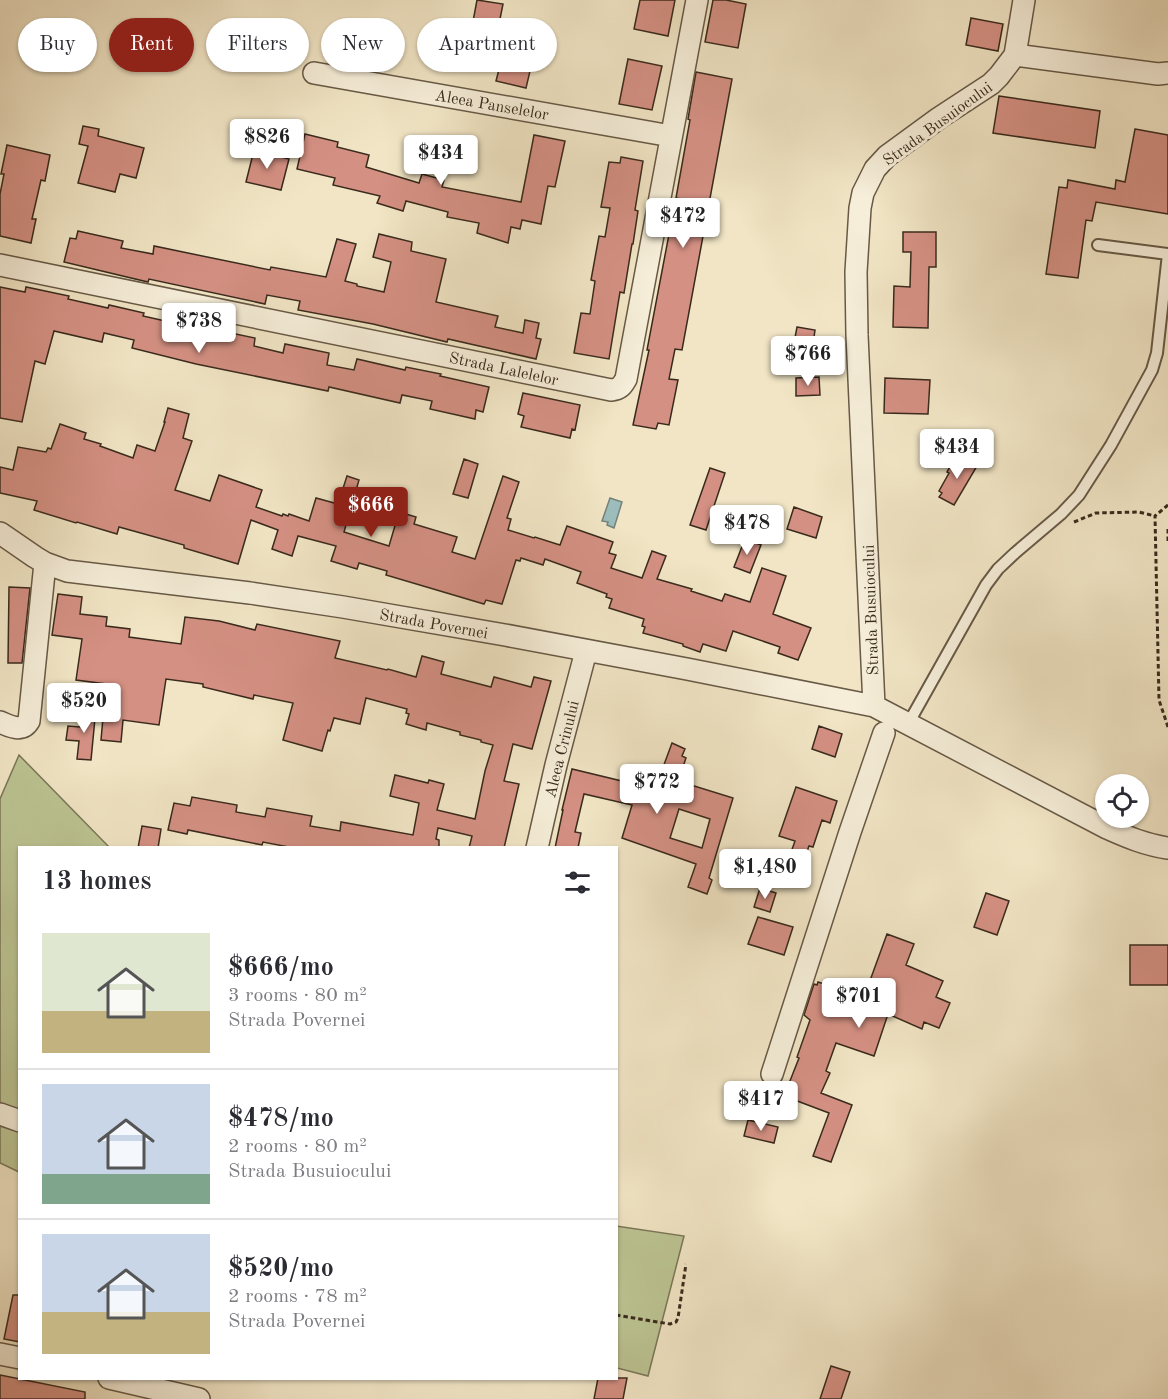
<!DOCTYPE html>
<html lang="en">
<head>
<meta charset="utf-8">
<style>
  :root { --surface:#fff; --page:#f7f7f7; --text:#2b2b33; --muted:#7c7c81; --line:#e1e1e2; --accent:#8f2418 }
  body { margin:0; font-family:"Old Standard TT",serif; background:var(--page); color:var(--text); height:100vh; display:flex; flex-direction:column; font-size:22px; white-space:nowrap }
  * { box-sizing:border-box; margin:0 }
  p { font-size:20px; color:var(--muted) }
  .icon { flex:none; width:33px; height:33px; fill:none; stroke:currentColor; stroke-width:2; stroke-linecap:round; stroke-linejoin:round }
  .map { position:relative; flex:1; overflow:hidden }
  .drawer { position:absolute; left:18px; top:846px; width:600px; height:534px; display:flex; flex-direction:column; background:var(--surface); border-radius:0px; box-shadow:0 2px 4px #0004 }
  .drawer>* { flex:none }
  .hud { position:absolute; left:18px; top:18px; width:600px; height:54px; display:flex; gap:12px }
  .fabs { position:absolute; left:1095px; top:774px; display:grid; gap:12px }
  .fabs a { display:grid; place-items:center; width:54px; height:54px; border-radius:50%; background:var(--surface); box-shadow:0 2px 4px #0004; font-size:30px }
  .price { position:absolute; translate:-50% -51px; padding:0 14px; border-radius:6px; background:#fff; color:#222; font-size:20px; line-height:39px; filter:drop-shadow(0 2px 3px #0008) }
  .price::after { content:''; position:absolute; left:50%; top:36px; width:18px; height:14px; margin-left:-9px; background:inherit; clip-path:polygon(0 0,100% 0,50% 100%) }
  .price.selected { background:var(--accent); color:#fff }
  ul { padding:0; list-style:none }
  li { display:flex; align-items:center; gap:18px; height:150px; padding:0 24px }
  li+li { border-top:2px solid var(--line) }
  li span { display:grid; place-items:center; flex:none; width:168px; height:120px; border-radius:0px; color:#555 }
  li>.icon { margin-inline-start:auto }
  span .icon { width:72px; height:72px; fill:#fffc; stroke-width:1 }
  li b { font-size:26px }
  h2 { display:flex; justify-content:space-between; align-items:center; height:72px; padding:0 24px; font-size:26px }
  .pill { padding:0 21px; border-radius:27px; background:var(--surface); box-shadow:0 2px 4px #0004; font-size:21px; line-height:54px }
  .pill.selected { background:var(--accent); color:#fff }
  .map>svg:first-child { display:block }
  .green { fill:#bcc493; stroke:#7a7758; stroke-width:1.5 }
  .water { fill:#9cbdbb; stroke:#74827b; stroke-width:1.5 }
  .building { fill:#d49083; stroke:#392a1c; stroke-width:1.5; fill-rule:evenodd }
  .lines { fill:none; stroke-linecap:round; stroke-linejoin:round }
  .service-casing { stroke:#675946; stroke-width:14 }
  .minor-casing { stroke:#675946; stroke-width:24 }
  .path { stroke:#392a1c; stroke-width:3; stroke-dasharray:4.5 3; stroke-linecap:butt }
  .service { stroke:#f6eed9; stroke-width:10 }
  .minor { stroke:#f6eed9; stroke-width:21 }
  .labels { text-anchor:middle; stroke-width:6; stroke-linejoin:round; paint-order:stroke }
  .street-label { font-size:16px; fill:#392a1c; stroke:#f6eed9 }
</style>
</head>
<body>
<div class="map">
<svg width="1168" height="1399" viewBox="0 0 1168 1399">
  <rect width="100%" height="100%" fill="#f1e5c5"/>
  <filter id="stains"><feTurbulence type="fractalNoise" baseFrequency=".00333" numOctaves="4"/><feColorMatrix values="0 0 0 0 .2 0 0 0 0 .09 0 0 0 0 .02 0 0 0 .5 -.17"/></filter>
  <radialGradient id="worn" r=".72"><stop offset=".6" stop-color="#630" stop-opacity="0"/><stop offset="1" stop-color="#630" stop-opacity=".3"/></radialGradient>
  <path class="green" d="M 19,755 L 109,847 L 20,848 L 19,1172 L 0,1163 L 0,799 Z
    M 616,1226 L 684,1236 L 648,1376 L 617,1368 Z"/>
  <path class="water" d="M 610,498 L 622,502 L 614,528 L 607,525 L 608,522 L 602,521 Z"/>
  <path class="building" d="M 477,0 L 503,4 L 499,24 L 539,33 L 526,88 L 496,81 L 503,54 L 468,48 Z
    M 640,0 L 675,0 L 668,36 L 634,29 Z
    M 713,0 L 726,0 L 746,4 L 738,48 L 705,42 Z
    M 971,18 L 1003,24 L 998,51 L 966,45 Z
    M 628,59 L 662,66 L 652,110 L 619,104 Z
    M 696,72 L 732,79 L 682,350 L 675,349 L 669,379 L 678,380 L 669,425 L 658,423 L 656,429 L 633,425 L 649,350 L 647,350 L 670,229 L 681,231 L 687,200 L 676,198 L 690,120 L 688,119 Z
    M 999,96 L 1100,111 L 1095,148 L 993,133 Z
    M 83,126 L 99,129 L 98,136 L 144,148 L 136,178 L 120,174 L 115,192 L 78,183 L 88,146 L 79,144 Z
    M 1135,129 L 1168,135 L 1168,214 L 1096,202 L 1092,221 L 1086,220 L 1078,278 L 1046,274 L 1059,187 L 1067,188 L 1068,180 L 1115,189 L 1116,180 L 1125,182 Z
    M 305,134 L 338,142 L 337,147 L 369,155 L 366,167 L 419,183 L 422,174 L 444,180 L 442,187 L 521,202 L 534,135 L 565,141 L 555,187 L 548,186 L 541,224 L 522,220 L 520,229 L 511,227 L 508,243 L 477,233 L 479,223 L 447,217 L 448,212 L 406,201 L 403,211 L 377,203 L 380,196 L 333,185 L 335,178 L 297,169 Z
    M 7,145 L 50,155 L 45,181 L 41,180 L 32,219 L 36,219 L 31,243 L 0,236 L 0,194 L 4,174 L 1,174 Z
    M 254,150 L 289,159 L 281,190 L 246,182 Z
    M 621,157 L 643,161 L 635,210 L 638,211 L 633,244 L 632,244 L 624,293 L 620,292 L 609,359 L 574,353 L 581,313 L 590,314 L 595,281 L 591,280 L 599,236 L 605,237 L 610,208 L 601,207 L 609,162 L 620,163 Z
    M 78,231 L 123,241 L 121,248 L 153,254 L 154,246 L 270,270 L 271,267 L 326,277 L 337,239 L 356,244 L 345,281 L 357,284 L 357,286 L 384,292 L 391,262 L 373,257 L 379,234 L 412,242 L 411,251 L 446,259 L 436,302 L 498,316 L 495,327 L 523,333 L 525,320 L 539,323 L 536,338 L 541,339 L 536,359 L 448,339 L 447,342 L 373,324 L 298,310 L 300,301 L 267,295 L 265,304 L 149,279 L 148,282 L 64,262 L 70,238 L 76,239 Z
    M 903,232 L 936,232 L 936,267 L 929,267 L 928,328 L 893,327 L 894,286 L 910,287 L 911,252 L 903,252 Z
    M 0,287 L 25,292 L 26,287 L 69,296 L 68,299 L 108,308 L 109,305 L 144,313 L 143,316 L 183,325 L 183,323 L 255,338 L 254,346 L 283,353 L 285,344 L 329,353 L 327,365 L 354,370 L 357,359 L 405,370 L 406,367 L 441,374 L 440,376 L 489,387 L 483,412 L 476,410 L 475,419 L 430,409 L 432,401 L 402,395 L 400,403 L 329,387 L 328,391 L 196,364 L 132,348 L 134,340 L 104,333 L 102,342 L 54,331 L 45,364 L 35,361 L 22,422 L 0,418 Z
    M 797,327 L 815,330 L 812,351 L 793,348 Z
    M 819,377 L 820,395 L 796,396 L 796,378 Z
    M 885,378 L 930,380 L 928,414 L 884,413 Z
    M 523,393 L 580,405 L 575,430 L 572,429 L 570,438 L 521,427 L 524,416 L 518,414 Z
    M 168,408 L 189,414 L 183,438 L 192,441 L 175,490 L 210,501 L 219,475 L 262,490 L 256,507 L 282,516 L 283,514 L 288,516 L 289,514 L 309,521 L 316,498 L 338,504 L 347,476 L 359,480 L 344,532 L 389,546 L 399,512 L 416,517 L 414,524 L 457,537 L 452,552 L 475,559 L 503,476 L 519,482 L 507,518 L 511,519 L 508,530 L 534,538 L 535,537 L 560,545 L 567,526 L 613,542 L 609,553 L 616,555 L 611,568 L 642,578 L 652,551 L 666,556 L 657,579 L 692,589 L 691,591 L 722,601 L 725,594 L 750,602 L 762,568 L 786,576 L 773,614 L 811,628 L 798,660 L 778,653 L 780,647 L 733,631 L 726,651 L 703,644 L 700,652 L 683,646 L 683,644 L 643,633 L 645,627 L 642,626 L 644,619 L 609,608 L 612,599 L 606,597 L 607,594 L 577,583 L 581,572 L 545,559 L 543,565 L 521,558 L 520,561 L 516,560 L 502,604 L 486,600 L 484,604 L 386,575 L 387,571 L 359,563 L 357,569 L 331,561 L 336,546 L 298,536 L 292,556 L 272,549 L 278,530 L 251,520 L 238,564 L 184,548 L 184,545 L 119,527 L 117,534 L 77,522 L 76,523 L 34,510 L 37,501 L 0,493 L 0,467 L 13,470 L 18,447 L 46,452 L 48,448 L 51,449 L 60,424 L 86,433 L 84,439 L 101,444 L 100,446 L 133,458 L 137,445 L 155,451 L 165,422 L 164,422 Z
    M 956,456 L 963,460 L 964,458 L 977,466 L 954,505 L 939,497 L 942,493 L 939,491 L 949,473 L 947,472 Z
    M 464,459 L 478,464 L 468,498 L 453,494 Z
    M 710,468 L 725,473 L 706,530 L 690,525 Z
    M 794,507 L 822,517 L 816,538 L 787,529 Z
    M 745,539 L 761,545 L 750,573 L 734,567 Z
    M 9,587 L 30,588 L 22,663 L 8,663 Z
    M 58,594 L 82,597 L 80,614 L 107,617 L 106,626 L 130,629 L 129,637 L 181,644 L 185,617 L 219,621 L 255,630 L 257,624 L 340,641 L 335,658 L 387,670 L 388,669 L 416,677 L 422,656 L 444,662 L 441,674 L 491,687 L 494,677 L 531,687 L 534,677 L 551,681 L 532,749 L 513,744 L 504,781 L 519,784 L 504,848 L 469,848 L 472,836 L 438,828 L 436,839 L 439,840 L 439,848 L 294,848 L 263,842 L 262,845 L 188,830 L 187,834 L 168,830 L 174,803 L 190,806 L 192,797 L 237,805 L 236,812 L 265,817 L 267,808 L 312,816 L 310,826 L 340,831 L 341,822 L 413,835 L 419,803 L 390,796 L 395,775 L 428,783 L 429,780 L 444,784 L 437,810 L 475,819 L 485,771 L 493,745 L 481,742 L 481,740 L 460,735 L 460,732 L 427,723 L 426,730 L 406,724 L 409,714 L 406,713 L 407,709 L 366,698 L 360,724 L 334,718 L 330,731 L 328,730 L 322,751 L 283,740 L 293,703 L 254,695 L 253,699 L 203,687 L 203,684 L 166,679 L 159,725 L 123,720 L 121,742 L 101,740 L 106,684 L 76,680 L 82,639 L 52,635 Z
    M 83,707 L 96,708 L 91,760 L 77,759 L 79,741 L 66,740 L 68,726 L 80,727 Z
    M 819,726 L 842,734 L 835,757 L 812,749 Z
    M 672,743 L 685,749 L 682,756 L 686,758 L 678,781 L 733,798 L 709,878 L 712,880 L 707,894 L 688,887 L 696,864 L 622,838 L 632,805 L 584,794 L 575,832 L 581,833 L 578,848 L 555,848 L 563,810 L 562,810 L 572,769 L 655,789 ZM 679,809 L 710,819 L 702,848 L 670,838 Z
    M 796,787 L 837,801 L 830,823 L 822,820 L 813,847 L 809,846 L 798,876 L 784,872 L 795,841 L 779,836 Z
    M 142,826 L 161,829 L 158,848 L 138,848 Z
    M 760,888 L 776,893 L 770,912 L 754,907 Z
    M 986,893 L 1009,901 L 997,935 L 974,927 Z
    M 758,917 L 793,927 L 784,955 L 748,944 Z
    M 887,934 L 914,944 L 906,965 L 943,981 L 936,997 L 950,1003 L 939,1028 L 924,1022 L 922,1029 L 888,1014 L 874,1056 L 836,1043 L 826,1071 L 830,1073 L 821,1093 L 852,1105 L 831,1162 L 813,1156 L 829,1113 L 784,1096 L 799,1058 L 797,1057 L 810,1020 L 804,1015 L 814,984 L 817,985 L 818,982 L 864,997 Z
    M 1130,945 L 1168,945 L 1168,985 L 1130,985 Z
    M 748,1120 L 778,1127 L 774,1143 L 744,1136 Z
    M 13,1295 L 20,1295 L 20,1342 L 4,1339 Z
    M 831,1366 L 850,1372 L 841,1399 L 820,1399 Z
    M 0,1375 L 85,1392 L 85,1399 L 0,1399 Z
    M 598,1378 L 627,1378 L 623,1399 L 594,1399 Z"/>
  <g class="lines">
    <defs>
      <path id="service" d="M 1098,245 L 1168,254
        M 908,724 L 986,585 L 998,569 L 1015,553 L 1061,514 L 1079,495 L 1111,445 L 1152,370 L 1157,353 L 1168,254"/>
      <path id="minor" d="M 1015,55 L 1158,74 L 1168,73
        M 314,73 L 671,136
        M 0,265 L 611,390 C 620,389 622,386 626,379 L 697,0
        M 0,533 L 35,557 L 45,563 L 67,571 L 250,593 L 343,607 L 505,635 L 687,669 L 874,706 L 1107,828 C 1127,837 1146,845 1168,848
        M 874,706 L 857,335 L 856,272 L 860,208 L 863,193 L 875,169 L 887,156 L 939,118 L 991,84 L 999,76 L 1015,55 L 1024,0
        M 0,722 C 10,726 22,733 29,721 L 45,563
        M 537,848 L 556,765 L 586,651
        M 772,1074 L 850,832 L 884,733
        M 0,1114 L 20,1121
        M 0,1354 L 20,1358
        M 109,1378 L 199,1399"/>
    </defs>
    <use href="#service" class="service-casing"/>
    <use href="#minor" class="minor-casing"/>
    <path class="path" d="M 1168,505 L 1155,516 L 1159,700 L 1168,727
      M 1074,522 L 1096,513 L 1139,512 L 1155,516
      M 1168,529 L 1168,543
      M 616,1315 L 670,1324 L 676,1322 L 678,1318 L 686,1264"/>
    <use href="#service" class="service"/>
    <use href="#minor" class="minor"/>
  </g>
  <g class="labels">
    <g class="street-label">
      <text transform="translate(492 104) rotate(10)" y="6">Aleea Panselelor</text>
      <text transform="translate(937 123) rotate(-36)" y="6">Strada Busuiocului</text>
      <text transform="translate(504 368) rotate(12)" y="6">Strada Lalelelor</text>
      <text transform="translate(870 610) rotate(-92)" y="6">Strada Busuiocului</text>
      <text transform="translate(434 623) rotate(10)" y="6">Strada Povernei</text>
      <text transform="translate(561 749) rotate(-76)" y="6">Aleea Crinului</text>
    </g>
  </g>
  <rect width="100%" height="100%" filter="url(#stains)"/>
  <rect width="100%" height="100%" fill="url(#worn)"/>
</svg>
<div class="fabs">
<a><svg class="icon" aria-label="locate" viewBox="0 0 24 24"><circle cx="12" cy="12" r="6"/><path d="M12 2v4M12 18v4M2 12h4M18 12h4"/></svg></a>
</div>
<b class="price" style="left:267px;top:170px">$826</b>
<b class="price" style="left:441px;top:186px">$434</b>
<b class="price" style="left:683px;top:249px">$472</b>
<b class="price" style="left:199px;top:354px">$738</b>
<b class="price" style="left:808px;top:387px">$766</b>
<b class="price" style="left:957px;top:480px">$434</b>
<b class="price selected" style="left:371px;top:538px">$666</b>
<b class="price" style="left:747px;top:556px">$478</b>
<b class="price" style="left:84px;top:734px">$520</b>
<b class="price" style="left:657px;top:815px">$772</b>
<b class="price" style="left:765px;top:900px">$1,480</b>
<b class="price" style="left:859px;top:1029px">$701</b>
<b class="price" style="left:761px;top:1132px">$417</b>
<div class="hud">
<a class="pill">Buy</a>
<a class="pill selected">Rent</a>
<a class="pill">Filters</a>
<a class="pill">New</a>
<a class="pill">Apartment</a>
</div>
<section class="drawer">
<h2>13 homes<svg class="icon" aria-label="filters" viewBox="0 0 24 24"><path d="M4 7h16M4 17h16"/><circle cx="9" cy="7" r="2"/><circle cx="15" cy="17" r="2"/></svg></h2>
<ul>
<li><span style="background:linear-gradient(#dfe7d0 65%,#c2b280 0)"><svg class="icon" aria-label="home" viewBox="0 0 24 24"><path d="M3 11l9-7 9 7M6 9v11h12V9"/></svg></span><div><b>$666/mo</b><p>3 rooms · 80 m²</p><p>Strada Povernei</p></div></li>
<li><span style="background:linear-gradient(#c9d6e8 75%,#7fa58c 0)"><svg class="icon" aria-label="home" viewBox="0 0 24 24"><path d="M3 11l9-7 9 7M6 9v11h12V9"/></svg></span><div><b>$478/mo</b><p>2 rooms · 80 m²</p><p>Strada Busuiocului</p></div></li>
<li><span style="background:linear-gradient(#c9d6e8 65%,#c2b280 0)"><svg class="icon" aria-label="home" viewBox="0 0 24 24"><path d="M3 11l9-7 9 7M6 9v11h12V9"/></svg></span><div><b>$520/mo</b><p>2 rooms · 78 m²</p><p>Strada Povernei</p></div></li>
</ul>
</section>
</div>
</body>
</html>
